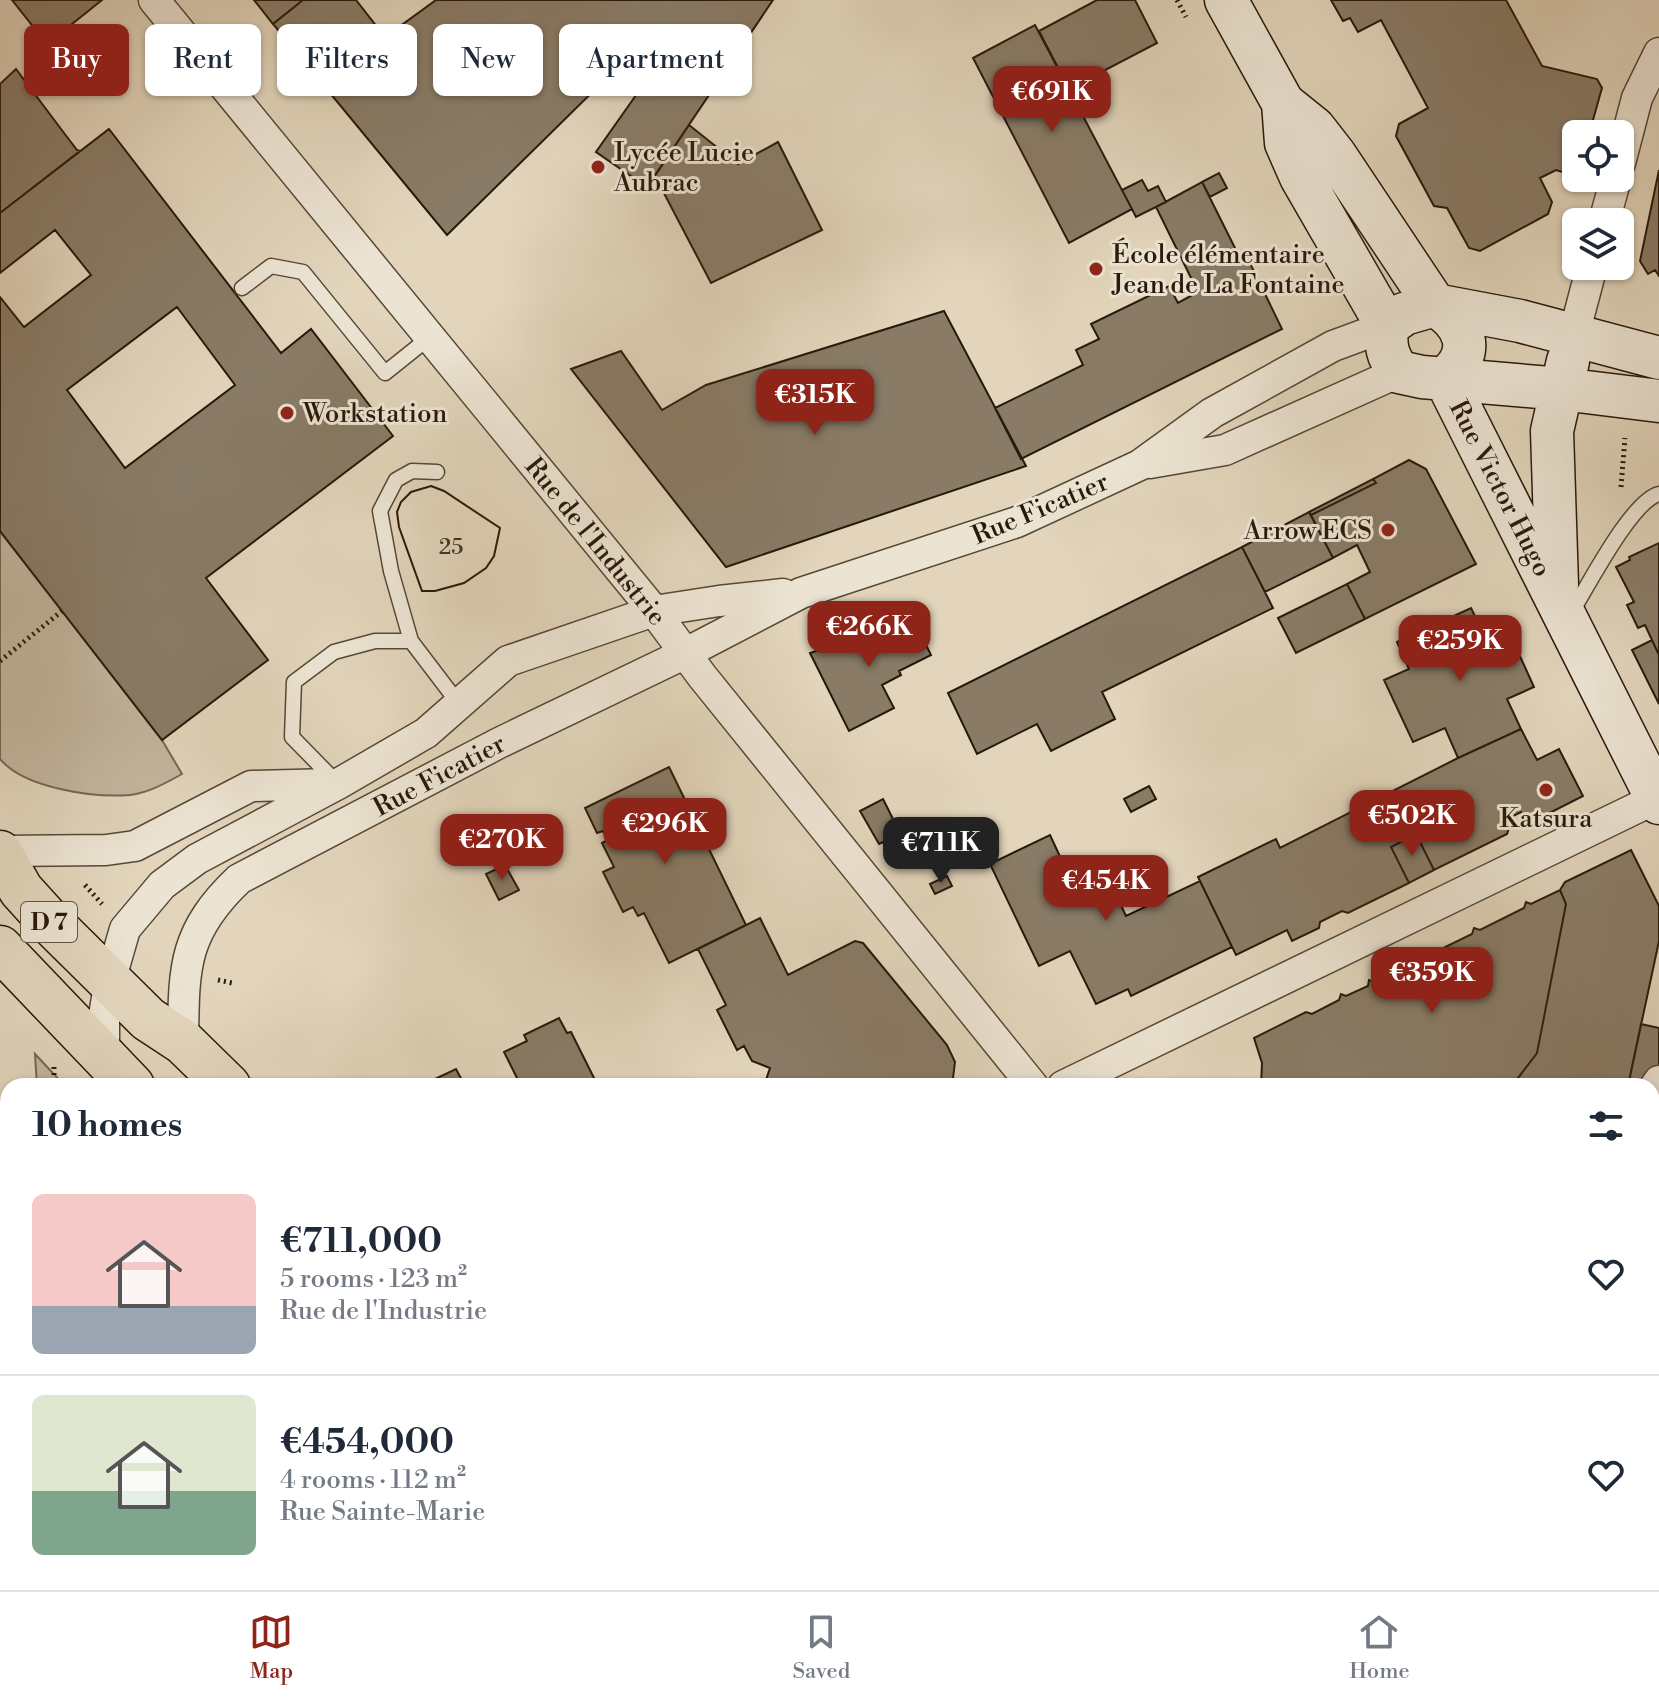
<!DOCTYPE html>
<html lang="en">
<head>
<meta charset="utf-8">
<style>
  :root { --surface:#fff; --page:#f2f2f3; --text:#1f2937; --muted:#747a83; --line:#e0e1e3; --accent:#8f2418 }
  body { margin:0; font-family:"Libre Bodoni",serif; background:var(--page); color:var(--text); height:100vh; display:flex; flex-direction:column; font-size:30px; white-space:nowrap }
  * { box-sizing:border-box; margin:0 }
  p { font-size:26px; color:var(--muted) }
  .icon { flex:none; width:44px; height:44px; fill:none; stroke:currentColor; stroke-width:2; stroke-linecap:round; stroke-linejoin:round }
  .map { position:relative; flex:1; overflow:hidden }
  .details { position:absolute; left:0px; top:1078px; width:1660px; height:512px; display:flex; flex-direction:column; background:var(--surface); border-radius:24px 24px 0 0; box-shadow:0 2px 6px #0004 }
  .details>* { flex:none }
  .top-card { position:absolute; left:24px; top:24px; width:800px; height:72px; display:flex; gap:16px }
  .controls { position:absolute; left:1562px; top:120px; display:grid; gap:16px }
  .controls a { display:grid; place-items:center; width:72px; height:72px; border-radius:12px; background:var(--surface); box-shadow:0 2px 6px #0004; font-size:40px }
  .price { position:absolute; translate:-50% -68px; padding:0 18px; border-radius:16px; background:var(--accent); color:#fff; font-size:26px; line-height:52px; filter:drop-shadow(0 2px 4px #0008) }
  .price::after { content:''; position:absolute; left:50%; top:48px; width:24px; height:18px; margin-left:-12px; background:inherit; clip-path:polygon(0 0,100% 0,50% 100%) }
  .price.current { background:#222; color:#fff }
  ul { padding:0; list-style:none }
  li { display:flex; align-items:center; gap:24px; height:200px; padding:0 32px }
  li+li { border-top:2px solid var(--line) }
  li span { display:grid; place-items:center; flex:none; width:224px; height:160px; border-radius:12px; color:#555 }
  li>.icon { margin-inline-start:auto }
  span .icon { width:96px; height:96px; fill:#fffc; stroke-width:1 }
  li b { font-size:34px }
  h2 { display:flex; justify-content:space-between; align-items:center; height:96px; padding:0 32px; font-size:34px }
  .pill { padding:0 28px; border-radius:12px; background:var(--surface); box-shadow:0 2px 6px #0004; font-size:28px; line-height:72px }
  .pill.current { background:var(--accent); color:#fff }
  .menu { display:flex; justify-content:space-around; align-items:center; height:112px; border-top:2px solid var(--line); background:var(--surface); font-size:22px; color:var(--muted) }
  .menu a { display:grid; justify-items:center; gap:4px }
  .menu .current { color:var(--accent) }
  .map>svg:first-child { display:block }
  .green { fill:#c2b59d; stroke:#756754; stroke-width:2 }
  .water { fill:#a3957f; stroke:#726350; stroke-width:2 }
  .building { fill:#897b66; stroke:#28190a; stroke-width:2; fill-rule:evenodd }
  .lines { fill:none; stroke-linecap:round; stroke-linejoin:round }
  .primary-tunnel { stroke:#bdaf98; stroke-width:44; stroke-dasharray:44 22; stroke-linecap:butt }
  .lane-casing { stroke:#564836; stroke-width:17 }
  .street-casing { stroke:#564836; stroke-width:33 }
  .secondary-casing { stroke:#28190a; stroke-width:45 }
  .primary-casing { stroke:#28190a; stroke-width:47 }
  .path { stroke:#28190a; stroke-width:5; stroke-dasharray:2 4; stroke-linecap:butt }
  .lane { stroke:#ece4d3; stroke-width:14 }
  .street { stroke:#ece4d3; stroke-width:30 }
  .secondary { stroke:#ece4d3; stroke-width:42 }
  .primary { stroke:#e2d5bb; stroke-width:44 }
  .poi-dot { fill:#8f2418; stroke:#ece4d3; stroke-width:3 }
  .labels { text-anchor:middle; stroke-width:6; stroke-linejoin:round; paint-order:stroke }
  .number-label { font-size:22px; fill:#403221 }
  .shield { fill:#ece4d3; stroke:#635646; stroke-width:2 }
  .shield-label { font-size:24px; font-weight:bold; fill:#28190a }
  .poi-label { font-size:26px; fill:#28190a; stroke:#ece4d3; text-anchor:start }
  .street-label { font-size:26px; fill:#28190a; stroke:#ece4d3 }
</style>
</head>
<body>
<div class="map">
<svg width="1659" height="1590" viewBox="0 0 1659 1590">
  <rect width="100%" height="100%" fill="#e2d5bb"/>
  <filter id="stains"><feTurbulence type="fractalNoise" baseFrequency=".0025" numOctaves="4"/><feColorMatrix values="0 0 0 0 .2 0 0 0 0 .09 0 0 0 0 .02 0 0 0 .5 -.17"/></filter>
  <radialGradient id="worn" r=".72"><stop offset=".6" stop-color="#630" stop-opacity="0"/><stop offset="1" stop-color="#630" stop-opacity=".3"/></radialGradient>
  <path class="green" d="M 0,531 L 162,740 L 182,774 C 166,783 148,793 130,795 C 93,798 24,788 0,759 Z
    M 35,1054 L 65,1086 L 37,1086 Z
    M 430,1582 L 645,1582 L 655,1590 L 440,1590 Z"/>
  <path class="water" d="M 0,1107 L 8,1117 L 8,1582 L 424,1582 L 434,1590 L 0,1590 Z"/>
  <path class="building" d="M 12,0 L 102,0 L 47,44 Z
    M 254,0 L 303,0 L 273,24 Z
    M 303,0 L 356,0 L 385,37 L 436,0 L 773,0 L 647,187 L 596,152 L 641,88 L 624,61 L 447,235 L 273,24 Z
    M 1097,0 L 1135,0 L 1157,43 L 1069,89 L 1039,31 Z
    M 1331,0 L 1506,0 L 1542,66 L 1597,79 L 1602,88 L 1589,134 L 1576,134 L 1576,171 L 1569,174 L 1556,170 L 1540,178 L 1552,202 L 1548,214 L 1480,251 L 1469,248 L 1447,208 L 1434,206 L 1396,136 L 1399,124 L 1428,108 L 1381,20 L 1358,32 L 1350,18 L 1343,21 Z
    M 1035,25 L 1132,209 L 1069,243 L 973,58 Z
    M 16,69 L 61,129 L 77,150 L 80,151 L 0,213 L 0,84 Z
    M 689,125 L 738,164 L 778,142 L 822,230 L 711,283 L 655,176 Z
    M 109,129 L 281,353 L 311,329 L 393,436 L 206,578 L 268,660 L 162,740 L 0,531 L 0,297 L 24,327 L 91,275 L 55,230 L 0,273 L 0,213 ZM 177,307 L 235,385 L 125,468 L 67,390 Z
    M 1659,170 L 1659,276 L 1655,270 L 1648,274 L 1640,261 Z
    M 1219,173 L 1227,188 L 1210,197 L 1202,182 Z
    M 1142,180 L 1148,191 L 1158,186 L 1166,202 L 1136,217 L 1122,190 Z
    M 1202,182 L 1242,262 L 1248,259 L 1282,329 L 1021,459 L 995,408 L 1083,365 L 1076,350 L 1099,339 L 1091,324 L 1169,286 L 1178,303 L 1198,292 L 1156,207 Z
    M 944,311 L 1026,466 L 726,567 L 571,369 L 621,351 L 662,410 L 706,385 Z
    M 1409,460 L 1426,469 L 1476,564 L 1365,619 L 1347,584 L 1370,572 L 1357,545 L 1333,558 L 1311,515 L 1376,483 L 1373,479 Z
    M 1373,479 L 1376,483 L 1311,515 L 1309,512 Z
    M 431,486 L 444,491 L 500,528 L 494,556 L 486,568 L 464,583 L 435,591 L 422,591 L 399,527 L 397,512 L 401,502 L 411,492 Z
    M 431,486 L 444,491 L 500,528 L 494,556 L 486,568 L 464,583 L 435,591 L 422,591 L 399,527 L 397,512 L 401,502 L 411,492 Z
    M 1309,512 L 1333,558 L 1265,592 L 1242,547 Z
    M 1659,543 L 1659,655 L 1645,625 L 1638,628 L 1627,605 L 1634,602 L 1616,567 L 1630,560 L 1629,557 Z
    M 1242,547 L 1273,608 L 1102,692 L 1115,719 L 1051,751 L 1037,724 L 977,754 L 948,693 Z
    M 1347,584 L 1365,619 L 1296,653 L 1278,618 Z
    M 1471,608 L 1482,631 L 1504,621 L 1534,687 L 1507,699 L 1521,729 L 1458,758 L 1445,728 L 1413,742 L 1384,680 L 1409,669 L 1397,642 Z
    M 913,618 L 931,655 L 899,671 L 901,675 L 882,685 L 894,708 L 849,731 L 810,653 Z
    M 1652,640 L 1659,655 L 1659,704 L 1632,650 Z
    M 1521,729 L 1537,760 L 1559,749 L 1583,796 L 1532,822 L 1525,820 L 1521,812 L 1505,820 L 1509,828 L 1507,834 L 1434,870 L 1416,834 L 1391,847 L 1409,883 L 1348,913 L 1342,911 L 1320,922 L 1319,928 L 1292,941 L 1287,930 L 1236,955 L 1198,877 L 1276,839 L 1280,848 L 1458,758 Z
    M 669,767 L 746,925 L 669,963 L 644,913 L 638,916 L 633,907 L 623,912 L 603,872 L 614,867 L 602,843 L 608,840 L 603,831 L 597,833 L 585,808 Z
    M 1149,786 L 1156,799 L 1131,812 L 1124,799 Z
    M 883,799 L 905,843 L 888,852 L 883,842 L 879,844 L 860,811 Z
    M 1416,834 L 1434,870 L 1409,883 L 1391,847 Z
    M 1050,835 L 1068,874 L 1099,859 L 1126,916 L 1200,881 L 1232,947 L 1131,996 L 1128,989 L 1096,1004 L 1070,951 L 1039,966 L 990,864 Z
    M 1631,850 L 1659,906 L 1659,941 L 1628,1086 L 1512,1086 L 1537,1053 L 1566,904 L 1560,890 L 1565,882 Z
    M 505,865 L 519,890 L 499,900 L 486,874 Z
    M 947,876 L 952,886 L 935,894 L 930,884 Z
    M 1560,890 L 1566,904 L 1537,1053 L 1512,1086 L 1261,1086 L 1262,1063 L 1254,1038 L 1306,1012 L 1312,1014 L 1339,1000 L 1341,994 L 1346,996 L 1368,986 L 1369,980 L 1375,982 L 1420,960 L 1421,954 L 1427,956 L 1472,934 L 1474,928 L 1480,930 L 1524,908 L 1526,902 L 1531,904 Z
    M 760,918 L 788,975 L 855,941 L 863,943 L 947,1045 L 955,1062 L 952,1086 L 764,1086 L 770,1068 L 752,1061 L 744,1046 L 737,1050 L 717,1010 L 726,1005 L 698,949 Z
    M 559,1018 L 567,1033 L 571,1032 L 598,1086 L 521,1086 L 504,1052 L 527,1041 L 524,1035 Z
    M 1641,1024 L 1659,1028 L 1659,1154 L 1652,1141 L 1652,1086 L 1628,1086 Z
    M 456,1069 L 465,1086 L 454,1086 L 435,1079 Z
    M 1659,1252 L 1659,1412 L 1652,1420 L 1652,1260 Z
    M 1659,1412 L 1659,1542 L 1652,1536 L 1652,1420 Z
    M 988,1582 L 1129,1582 L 1112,1589 L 1099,1582 L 1090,1586 L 1089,1590 L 998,1590 Z
    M 1143,1582 L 1188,1582 L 1164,1590 L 1153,1590 L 1145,1586 Z
    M 1364,1582 L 1548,1582 L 1557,1590 L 1373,1590 Z"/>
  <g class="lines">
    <path class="primary-tunnel" d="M 802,1582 L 812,1590"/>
    <defs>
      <path id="lane" d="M 242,288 L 271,266 L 303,272 L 385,373 L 430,337
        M 437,472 L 412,471 L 396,480 L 380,511 L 391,571 L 411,641 L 459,704
        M 1570,615 C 1587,588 1631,501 1659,494
        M 337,783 L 292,737 L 294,682 L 334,652 L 375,641 L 411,641"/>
      <path id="street" d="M 154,0 L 654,611 L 702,676 L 1033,1086
        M 1620,163 L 1637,98 L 1659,53
        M 1604,222 L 1616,178
        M 1574,334 L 1592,266
        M 1150,463 L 1225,450 L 1399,372
        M 0,851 L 106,850 L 135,846 L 251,786 L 332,784
        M 183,1042 C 184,969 182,933 239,879 L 499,743 L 686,653 L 801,593 L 1017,522 L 1140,465 L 1212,413 L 1333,346 L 1387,326
        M 104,1060 L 104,1015 L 110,981 L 125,929 L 162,885 L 197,859 L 338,784 L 426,733 L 508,661 L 654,611 L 719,601 L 783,594
        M 1063,1086 L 1657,798
        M 1652,1091 L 1659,1081
        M 1654,1156 L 1659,1157
        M 1652,1579 L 1659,1585
        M 748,1582 L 758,1590
        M 839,1582 L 849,1590
        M 1267,1590 L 1273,1582"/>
      <path id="secondary" d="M 1226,0 L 1283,103 L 1314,128 L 1335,155 L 1435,305 C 1466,324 1477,353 1445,378
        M 1283,103 L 1286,143 L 1301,177 L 1387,326
        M 1659,358 L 1520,321 L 1435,305 L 1404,314 L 1387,326 C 1385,346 1387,356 1399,372 L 1422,377 L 1562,389 L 1659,401
        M 1445,378 L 1659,803
        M 1557,585 L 1552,431 L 1568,361"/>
      <path id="primary" d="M 0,853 L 21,890 L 50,922 L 148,1019 L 183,1042 L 228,1086
        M 0,948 L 132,1086
        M 710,1582 L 720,1590"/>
    </defs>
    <use href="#lane" class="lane-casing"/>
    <use href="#street" class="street-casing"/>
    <use href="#secondary" class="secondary-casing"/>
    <use href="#primary" class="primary-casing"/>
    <path class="path" d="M 1177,0 L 1186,17
      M 1621,487 L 1625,438
      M 0,661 L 62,611
      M 85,885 L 102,904
      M 218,980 L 232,983
      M 54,1067 L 54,1086
      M 492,1582 L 502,1590"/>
    <use href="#lane" class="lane"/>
    <use href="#street" class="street"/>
    <use href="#secondary" class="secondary"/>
    <use href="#primary" class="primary"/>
  </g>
  <g class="poi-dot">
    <circle cx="598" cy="167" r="8"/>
    <circle cx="1096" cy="269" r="8"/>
    <circle cx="287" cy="413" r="8"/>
    <circle cx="1388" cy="530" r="8"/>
    <circle cx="1546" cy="790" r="8"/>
  </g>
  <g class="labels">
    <g class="number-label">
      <text x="451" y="554">25</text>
    </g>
    <rect class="shield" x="21" y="902" width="56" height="40" rx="6"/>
    <g class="shield-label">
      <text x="49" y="930">D 7</text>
    </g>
    <g class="poi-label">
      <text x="614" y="161">Lycée Lucie<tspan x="614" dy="30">Aubrac</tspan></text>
      <text x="1112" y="263">École élémentaire<tspan x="1112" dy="30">Jean de La Fontaine</tspan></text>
      <text x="303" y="422">Workstation</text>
      <text x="1372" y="539" text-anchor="end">Arrow ECS</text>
      <text x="1546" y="827" text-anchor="middle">Katsura</text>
    </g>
    <g class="street-label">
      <text transform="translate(1501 488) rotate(63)" y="9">Rue Victor Hugo</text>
      <text transform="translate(1040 508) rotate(-23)" y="9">Rue Ficatier</text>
      <text transform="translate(596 541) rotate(51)" y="9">Rue de l'Industrie</text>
      <text transform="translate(439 775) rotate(-28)" y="9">Rue Ficatier</text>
    </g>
  </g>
  <rect width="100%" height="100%" filter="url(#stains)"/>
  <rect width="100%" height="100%" fill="url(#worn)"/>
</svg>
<div class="controls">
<a><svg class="icon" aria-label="locate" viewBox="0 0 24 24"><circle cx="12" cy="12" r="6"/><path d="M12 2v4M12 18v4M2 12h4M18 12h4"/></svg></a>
<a><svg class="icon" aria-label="layers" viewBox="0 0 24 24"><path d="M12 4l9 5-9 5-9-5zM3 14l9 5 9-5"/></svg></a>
</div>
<b class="price" style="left:1052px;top:134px">€691K</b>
<b class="price" style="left:815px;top:437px">€315K</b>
<b class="price" style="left:869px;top:669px">€266K</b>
<b class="price" style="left:1460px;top:683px">€259K</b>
<b class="price" style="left:1412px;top:858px">€502K</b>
<b class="price" style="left:665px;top:866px">€296K</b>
<b class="price" style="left:502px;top:882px">€270K</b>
<b class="price current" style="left:941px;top:885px">€711K</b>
<b class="price" style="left:1106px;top:923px">€454K</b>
<b class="price" style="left:1432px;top:1015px">€359K</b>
<div class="top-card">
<a class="pill current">Buy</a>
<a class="pill">Rent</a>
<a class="pill">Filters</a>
<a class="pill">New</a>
<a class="pill">Apartment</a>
</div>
<section class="details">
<h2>10 homes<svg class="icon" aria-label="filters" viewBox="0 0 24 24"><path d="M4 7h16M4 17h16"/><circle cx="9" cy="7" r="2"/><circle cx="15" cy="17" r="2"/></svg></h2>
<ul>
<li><span style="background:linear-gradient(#f6c9c9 70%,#9aa5b1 0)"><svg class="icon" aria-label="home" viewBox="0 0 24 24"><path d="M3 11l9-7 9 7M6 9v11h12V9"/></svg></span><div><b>€711,000</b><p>5 rooms · 123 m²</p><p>Rue de l'Industrie</p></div><svg class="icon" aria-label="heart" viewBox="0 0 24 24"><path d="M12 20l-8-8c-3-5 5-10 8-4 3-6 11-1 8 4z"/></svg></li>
<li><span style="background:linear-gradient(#dfe7d0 60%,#7fa58c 0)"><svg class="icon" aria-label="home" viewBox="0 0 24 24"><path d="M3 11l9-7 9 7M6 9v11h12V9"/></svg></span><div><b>€454,000</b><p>4 rooms · 112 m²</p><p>Rue Sainte-Marie</p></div><svg class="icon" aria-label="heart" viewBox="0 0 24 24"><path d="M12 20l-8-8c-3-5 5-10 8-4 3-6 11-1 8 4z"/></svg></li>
</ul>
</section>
</div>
<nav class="menu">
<a class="current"><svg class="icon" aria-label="map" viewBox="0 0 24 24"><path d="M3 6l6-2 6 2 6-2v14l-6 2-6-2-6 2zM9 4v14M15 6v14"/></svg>Map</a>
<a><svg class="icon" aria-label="saved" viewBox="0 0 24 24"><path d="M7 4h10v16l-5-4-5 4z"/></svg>Saved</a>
<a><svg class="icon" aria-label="home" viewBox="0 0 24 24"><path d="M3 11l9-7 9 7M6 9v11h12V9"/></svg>Home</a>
</nav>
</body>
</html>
